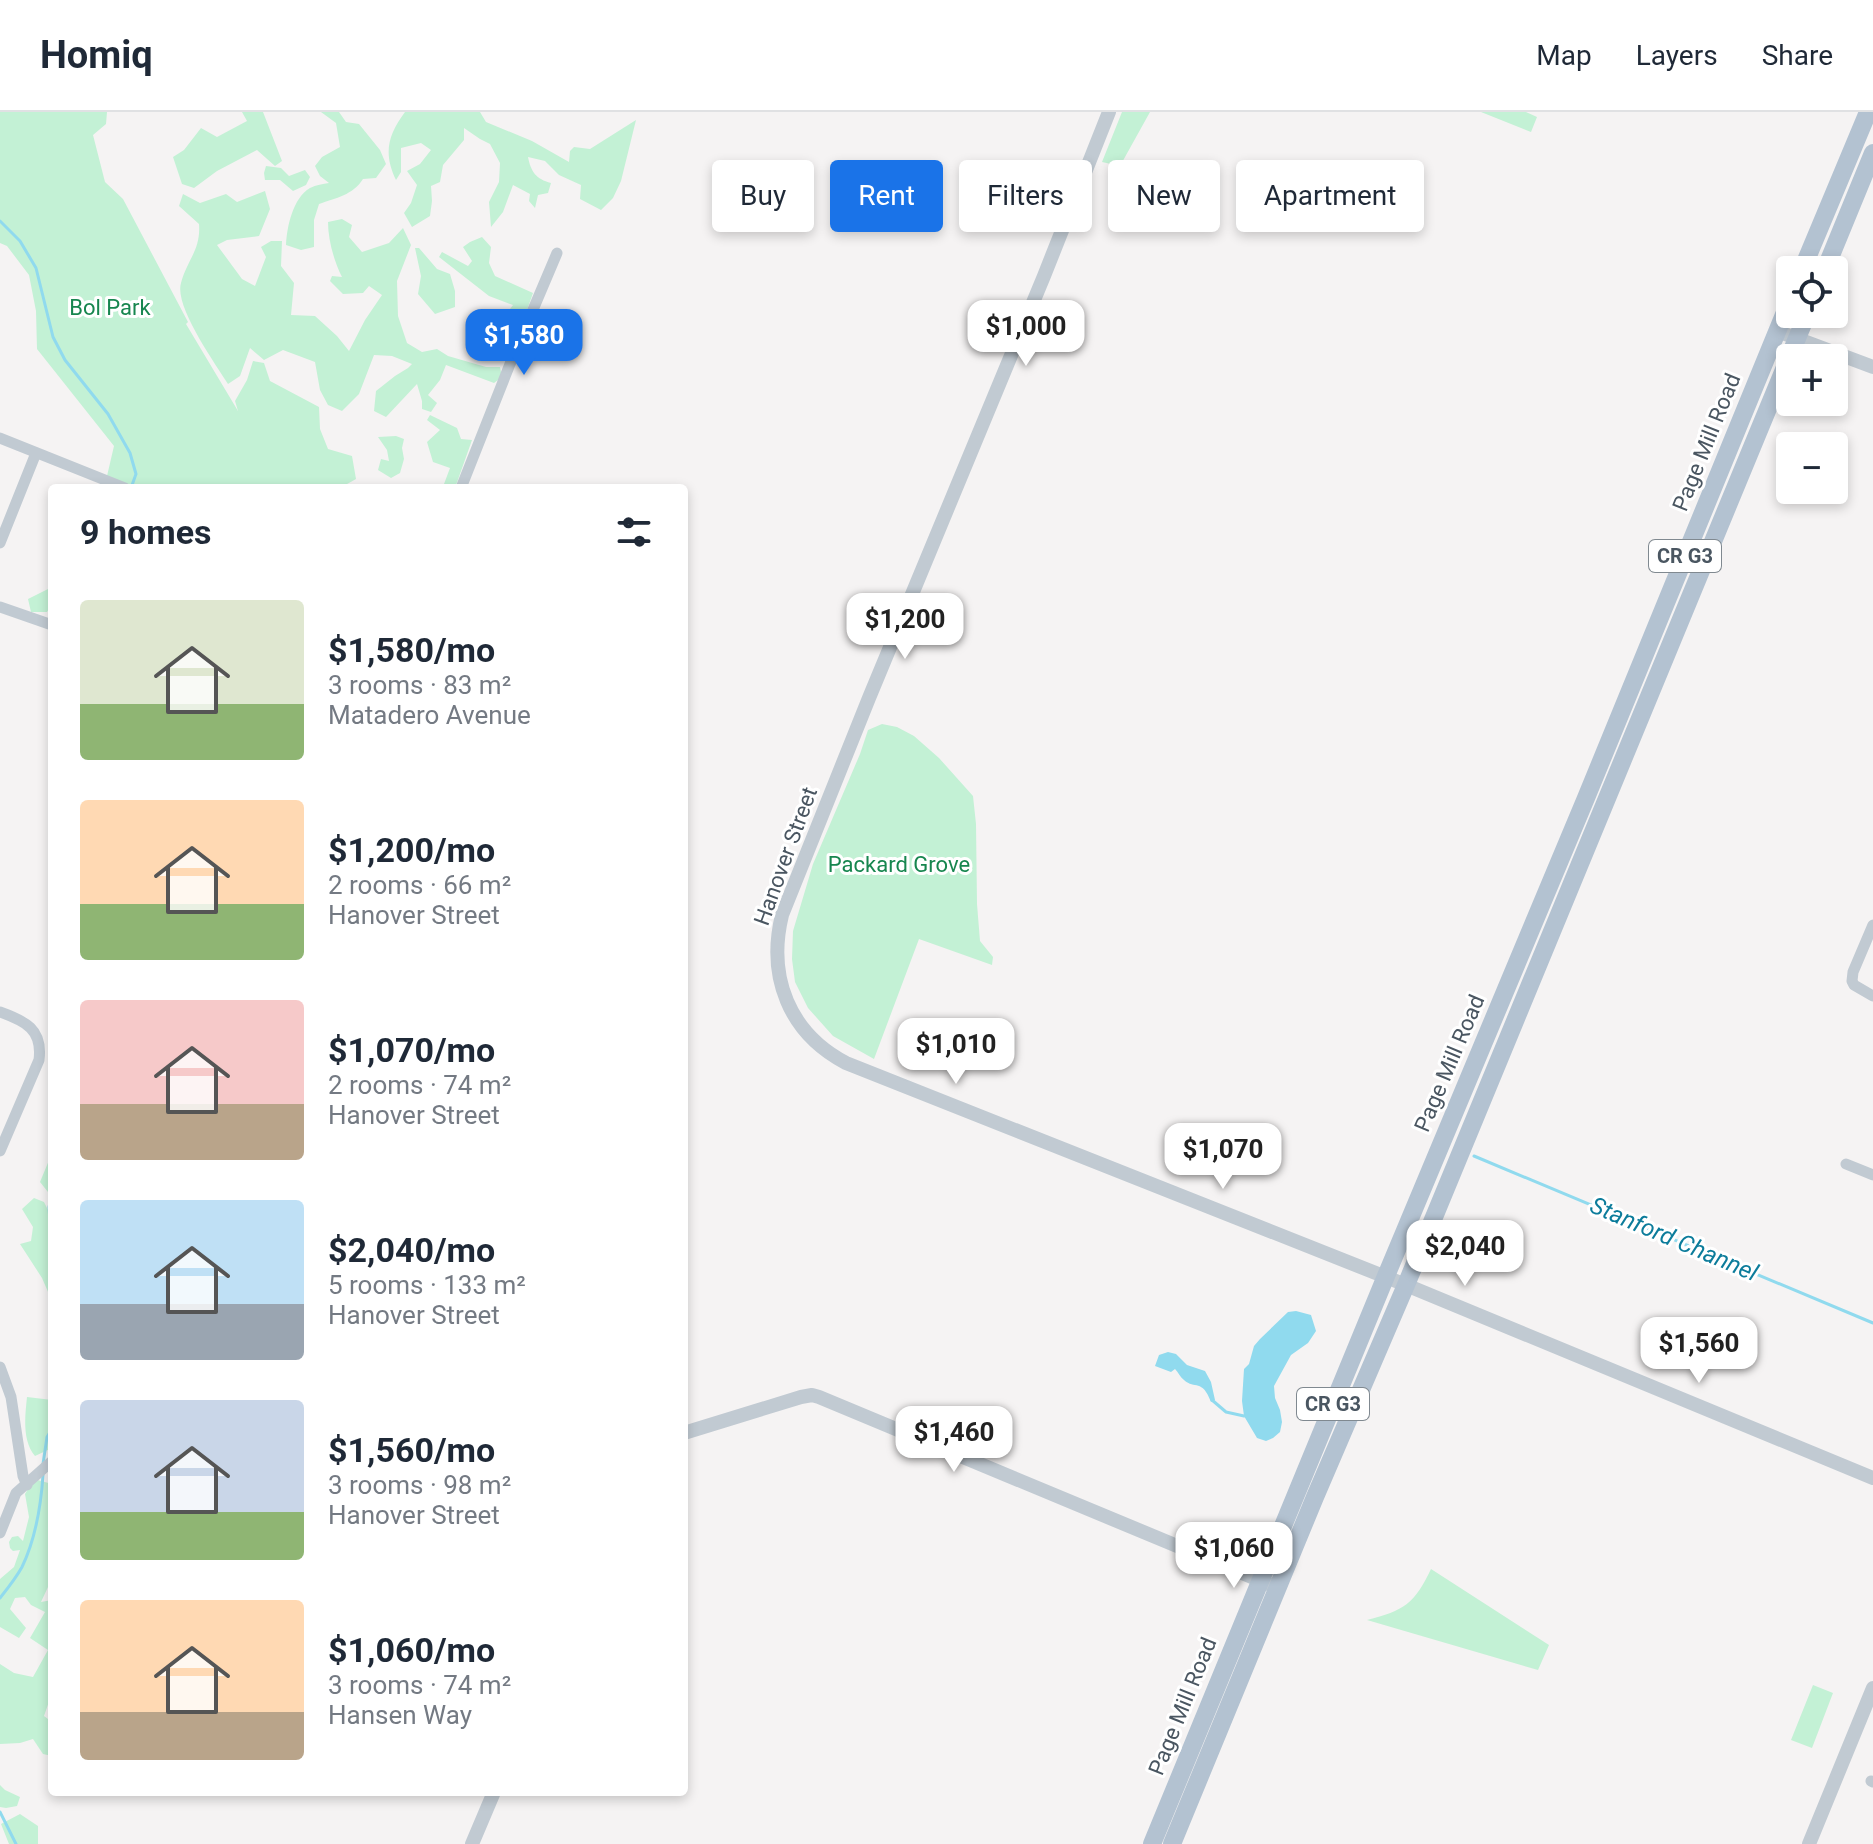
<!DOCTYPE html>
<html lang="en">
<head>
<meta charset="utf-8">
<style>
  :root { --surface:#fff; --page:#f2f2f3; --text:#1f2937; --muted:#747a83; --line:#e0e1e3; --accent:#1a73e8 }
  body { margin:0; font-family:Roboto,sans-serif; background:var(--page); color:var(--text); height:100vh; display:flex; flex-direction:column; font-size:30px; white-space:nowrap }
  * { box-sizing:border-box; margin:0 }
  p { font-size:26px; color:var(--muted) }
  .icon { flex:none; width:44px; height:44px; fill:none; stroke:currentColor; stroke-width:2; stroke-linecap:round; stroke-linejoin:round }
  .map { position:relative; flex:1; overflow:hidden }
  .sheet { position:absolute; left:48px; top:372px; width:640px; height:1312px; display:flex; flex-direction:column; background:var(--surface); border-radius:8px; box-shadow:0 4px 12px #0003 }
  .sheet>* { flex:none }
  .top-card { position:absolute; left:712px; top:48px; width:760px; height:72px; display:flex; gap:16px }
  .buttons { position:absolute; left:1776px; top:144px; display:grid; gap:16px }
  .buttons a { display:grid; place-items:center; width:72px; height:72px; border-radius:8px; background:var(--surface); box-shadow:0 4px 12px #0003; font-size:40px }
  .price { position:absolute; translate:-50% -68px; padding:0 18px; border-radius:16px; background:#fff; color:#222; font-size:26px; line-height:52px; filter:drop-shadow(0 2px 4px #0008) }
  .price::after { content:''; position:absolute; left:50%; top:48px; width:24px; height:18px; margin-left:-12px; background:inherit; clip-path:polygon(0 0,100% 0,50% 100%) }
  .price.on { background:var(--accent); color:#fff }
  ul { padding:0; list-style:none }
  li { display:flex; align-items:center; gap:24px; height:200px; padding:0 32px }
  li span { display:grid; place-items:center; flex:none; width:224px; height:160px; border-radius:8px; color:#555 }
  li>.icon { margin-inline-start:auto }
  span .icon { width:96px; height:96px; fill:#fffc; stroke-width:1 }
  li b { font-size:34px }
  h2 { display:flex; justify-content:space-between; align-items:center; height:96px; padding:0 32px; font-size:34px }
  .tag { padding:0 28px; border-radius:8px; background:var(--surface); box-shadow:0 4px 12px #0003; font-size:28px; line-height:72px }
  .tag.on { background:var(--accent); color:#fff }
  header { display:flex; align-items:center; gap:48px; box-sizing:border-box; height:112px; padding:0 40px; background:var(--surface); border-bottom:2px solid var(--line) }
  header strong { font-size:38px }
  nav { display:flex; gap:44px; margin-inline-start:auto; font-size:28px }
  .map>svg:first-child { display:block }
  .green { fill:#c3f1d5 }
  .water { fill:#90daee }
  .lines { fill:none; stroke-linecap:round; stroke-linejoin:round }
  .stream { stroke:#90daee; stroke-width:3 }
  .minor { stroke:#c1cad2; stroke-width:11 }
  .tertiary { stroke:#c1cad2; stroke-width:14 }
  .primary { stroke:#b3c2d1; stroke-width:18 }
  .labels { text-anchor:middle; stroke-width:6; stroke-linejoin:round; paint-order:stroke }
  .shield { fill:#fff; stroke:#808990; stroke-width:2 }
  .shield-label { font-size:20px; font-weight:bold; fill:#4a5661 }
  .park-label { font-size:22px; fill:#17864f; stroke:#fff }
  .street-label { font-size:22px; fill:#4a5661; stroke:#fff }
  .water-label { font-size:24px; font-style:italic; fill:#0c7c9b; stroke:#fff }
</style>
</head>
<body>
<header>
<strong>Homiq</strong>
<nav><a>Map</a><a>Layers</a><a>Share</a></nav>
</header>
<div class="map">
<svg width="1873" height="1732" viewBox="0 0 1873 1732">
  <rect width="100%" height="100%" fill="#f5f3f3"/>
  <path class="green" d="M 0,0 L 107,0 L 106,12 L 93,23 L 105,70 L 123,87 L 188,210 L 186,212 L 238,299 L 235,289 L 247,268 L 253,249 L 264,251 L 270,269 L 319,295 L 320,317 L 328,337 L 352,344 L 356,367 L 340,376 L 159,376 L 151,373 C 132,380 124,372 107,364 L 114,334 L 37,237 L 36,199 L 29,163 L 7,134 L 0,131 Z
    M 242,0 L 263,0 L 282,49 L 275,54 L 257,38 L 217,59 L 194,76 L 182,72 L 173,45 L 184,38 L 201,16 L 217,25 L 247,9 Z
    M 321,0 L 339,0 L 346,10 L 359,12 L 380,38 L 386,52 L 376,66 L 363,67 C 353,83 336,86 319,92 L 314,108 L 314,135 L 301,138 L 286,133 C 287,114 293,86 310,76 C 316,73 323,72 329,71 L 320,64 L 315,54 L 322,45 L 340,35 L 336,11 Z
    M 405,0 L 480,0 L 486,10 L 532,29 L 569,50 L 570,39 L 574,35 L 590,37 L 636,8 L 621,69 L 613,86 L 601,98 L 580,87 L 581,73 L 559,63 L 545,49 L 528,45 C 531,60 536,67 551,71 L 548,81 L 538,83 L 535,96 L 529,89 L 530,82 L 513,73 L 503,100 L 491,115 L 489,90 L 499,70 L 500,51 L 490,32 L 480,27 L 464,16 L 464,28 L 443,53 L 440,70 L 431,74 L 432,89 L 430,104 L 412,115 L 404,101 L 411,91 L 417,73 L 407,59 L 420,52 L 431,38 L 421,31 L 401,36 L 401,60 L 396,68 C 383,41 388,23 405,0 Z
    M 1122,0 L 1150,0 L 1120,54 L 1102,50 Z
    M 1481,0 L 1526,0 L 1537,5 L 1531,20 Z
    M 266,54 L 281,56 L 289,64 L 305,58 L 310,65 L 306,73 L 293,79 L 280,68 L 265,68 L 264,61 Z
    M 265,79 L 270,97 L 259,124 L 227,128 L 217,133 L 242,167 L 255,174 L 266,145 L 261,135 L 271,129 L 282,129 L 281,154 L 294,171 L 291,203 L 315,204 L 337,224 L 349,239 L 365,208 L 382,183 L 369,174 L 363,181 L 343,182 L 330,169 L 332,164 L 342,165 C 334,149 328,128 328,110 L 342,107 L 352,113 L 349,125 L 362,140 L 389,131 L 403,116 L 411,133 L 397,169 L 398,204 L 407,231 L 422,240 L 437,237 L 448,244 L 486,255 L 500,255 L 502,265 L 494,271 L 446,253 L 440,268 L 428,283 L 437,291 L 431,300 L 422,297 L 422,289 L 417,272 L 386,305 L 374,299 L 376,279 L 395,264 L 408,256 L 412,252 L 392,244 L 374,243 L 359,282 L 342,299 L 328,293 L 320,278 L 315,250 L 283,238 L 264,248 L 250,236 L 240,264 L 228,272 C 215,251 174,194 181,171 C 187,148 201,138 199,112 L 179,94 L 183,82 L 200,91 L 226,82 L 237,90 Z
    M 482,125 L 491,135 L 489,151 L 495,164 L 533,181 L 516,229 L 508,235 L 490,233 L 487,215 L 499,212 L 513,193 L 489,184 L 439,145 L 442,140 L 468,154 L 472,149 L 463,135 L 470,130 Z
    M 415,136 L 419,136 L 437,157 L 450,162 L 455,179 L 455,195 L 435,202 L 418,182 L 421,164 Z
    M 430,303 L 457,316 L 461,327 L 472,328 L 455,376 L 429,376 L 444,372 L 450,356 L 433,350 L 427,330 L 440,318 L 427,308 Z
    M 396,324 L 404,327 L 402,336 L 404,347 L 400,361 L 391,366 L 378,358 L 381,347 L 389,349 L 387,338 L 378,325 Z
    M 52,475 L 52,492 L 47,500 L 31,500 L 28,487 Z
    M 882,612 L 897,615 L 914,624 L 939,646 L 973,684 L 976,712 L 977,792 L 980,829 L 993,845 L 992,853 L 919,827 L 874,947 L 833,924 L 808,896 L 795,870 L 792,847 L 793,819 L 813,752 L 860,642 L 868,618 Z
    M 52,1041 L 52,1085 L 40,1070 Z
    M 34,1086 L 44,1090 L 52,1106 L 52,1189 L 42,1166 L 20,1132 L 31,1129 L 33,1115 L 22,1097 Z
    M 27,1285 L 52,1288 L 52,1336 L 35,1344 C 22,1329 25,1304 27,1285 Z
    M 34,1367 L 52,1372 L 52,1441 L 48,1475 L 41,1490 L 52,1488 L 52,1581 L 44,1604 L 52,1610 L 52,1644 L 43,1642 L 33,1627 L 20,1631 L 0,1632 L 0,1552 L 14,1561 L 33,1565 L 48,1538 L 30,1526 L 45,1500 L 31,1493 L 25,1485 L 15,1486 L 10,1497 L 26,1516 L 19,1526 L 0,1515 L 0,1467 L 14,1455 L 20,1438 L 13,1439 L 10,1436 L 9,1430 L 12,1425 L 18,1424 L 23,1429 L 29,1405 L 25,1382 Z
    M 1431,1457 L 1549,1533 L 1538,1558 L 1367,1508 C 1404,1499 1415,1491 1431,1457 Z
    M 1813,1573 L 1833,1581 L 1812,1636 L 1791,1628 Z
    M 0,1673 L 5,1678 L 20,1685 L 17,1694 L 6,1696 L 0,1695 Z
    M 20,1702 L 38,1714 L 38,1732 L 9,1732 L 1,1712 Z"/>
  <path class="water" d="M 1296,1199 L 1311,1203 L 1316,1219 L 1308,1231 L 1291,1243 L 1274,1274 L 1275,1286 L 1280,1298 L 1282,1310 L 1280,1320 L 1273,1326 L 1266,1329 L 1257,1326 L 1244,1304 L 1242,1289 L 1244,1257 L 1249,1252 L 1254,1234 L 1260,1227 L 1288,1200 Z
    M 1168,1240 L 1176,1242 L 1187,1253 L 1205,1259 L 1211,1270 L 1215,1288 L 1211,1290 C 1202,1266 1195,1278 1184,1268 C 1180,1265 1178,1260 1175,1257 L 1171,1260 L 1155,1254 L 1159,1243 Z"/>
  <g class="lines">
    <path class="stream" d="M 0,109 L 20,129 L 36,156 L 53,225 L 65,248 L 108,302 L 130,341 L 136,362 L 131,376
      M 1474,1044 L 1873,1211
      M 52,1082 L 49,1095 L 52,1141
      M 1212,1288 L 1226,1300 L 1244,1304
      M 43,1352 L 47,1325 L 52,1317
      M 0,1486 C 8,1476 16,1466 22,1455 C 35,1428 41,1393 43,1363
      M 0,1700 L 16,1732"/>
    <path class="minor" d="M 0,326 L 125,376
      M 461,376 L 510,252 L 557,141
      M 0,431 L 36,341
      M 0,495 L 52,513
      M 1873,813 L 1853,860 L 1852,869 L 1854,873 L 1873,884
      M 0,900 C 25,909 43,917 39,948 L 0,1039
      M 1846,1052 L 1873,1063
      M 0,1255 L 11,1285 L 23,1364 L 27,1373
      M 0,1421 L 16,1381 L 52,1349
      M 1871,1669 L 1873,1670"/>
    <path class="tertiary" d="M 1109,0 L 1044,164 L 869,586 L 782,803 C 767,865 789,921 846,951 L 1406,1173 L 1873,1366
      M 1777,219 L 1873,255
      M 684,1321 L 801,1285 L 812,1283 L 819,1285 L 1278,1476
      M 472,1732 L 494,1680
      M 1809,1732 L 1873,1576"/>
    <path class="primary" d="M 1802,158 L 1868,0
      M 1825,158 L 1873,41
      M 1152,1732 L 1386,1164 L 1586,686 L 1790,188
      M 1172,1732 L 1315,1385 L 1406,1173 L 1807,202"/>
  </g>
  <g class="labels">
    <g class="shield">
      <rect x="1649" y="428" width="72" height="32" rx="6"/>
      <rect x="1297" y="1276" width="72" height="32" rx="6"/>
    </g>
    <g class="shield-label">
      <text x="1685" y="451">CR G3</text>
      <text x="1333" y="1299">CR G3</text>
    </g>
    <g class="park-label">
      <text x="110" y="203">Bol Park</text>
      <text x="899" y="760">Packard Grove</text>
    </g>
    <g class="street-label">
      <text transform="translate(1706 330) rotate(-68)" y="8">Page Mill Road</text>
      <text transform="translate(785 744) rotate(-70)" y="8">Hanover Street</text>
      <text transform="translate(1449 951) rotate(-67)" y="8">Page Mill Road</text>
      <text transform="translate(1182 1594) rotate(-68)" y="8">Page Mill Road</text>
    </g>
    <g class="water-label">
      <text transform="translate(1674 1127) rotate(23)" y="8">Stanford Channel</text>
    </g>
  </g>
</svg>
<div class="buttons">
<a><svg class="icon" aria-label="locate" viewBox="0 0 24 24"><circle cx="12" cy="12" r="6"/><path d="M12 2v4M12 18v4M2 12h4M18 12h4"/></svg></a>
<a>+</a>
<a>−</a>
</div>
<b class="price" style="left:1026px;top:256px">$1,000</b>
<b class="price on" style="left:524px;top:265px">$1,580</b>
<b class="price" style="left:905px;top:549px">$1,200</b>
<b class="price" style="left:956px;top:974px">$1,010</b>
<b class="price" style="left:1223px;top:1079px">$1,070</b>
<b class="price" style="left:1465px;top:1176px">$2,040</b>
<b class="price" style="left:1699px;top:1273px">$1,560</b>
<b class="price" style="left:954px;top:1362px">$1,460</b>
<b class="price" style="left:1234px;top:1478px">$1,060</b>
<div class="top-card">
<a class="tag">Buy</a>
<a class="tag on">Rent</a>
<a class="tag">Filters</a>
<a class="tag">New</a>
<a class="tag">Apartment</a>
</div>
<section class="sheet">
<h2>9 homes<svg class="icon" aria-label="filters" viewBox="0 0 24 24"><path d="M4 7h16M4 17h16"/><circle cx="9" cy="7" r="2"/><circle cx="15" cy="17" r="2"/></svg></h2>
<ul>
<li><span style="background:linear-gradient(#dfe7d0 65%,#8fb573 0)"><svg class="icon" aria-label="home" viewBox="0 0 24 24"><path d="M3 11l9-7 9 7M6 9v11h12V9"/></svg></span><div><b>$1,580/mo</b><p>3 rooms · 83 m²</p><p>Matadero Avenue</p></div></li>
<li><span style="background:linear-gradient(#ffd9b3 65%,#8fb573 0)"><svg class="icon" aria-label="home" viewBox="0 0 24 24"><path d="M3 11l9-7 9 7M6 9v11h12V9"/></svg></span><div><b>$1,200/mo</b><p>2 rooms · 66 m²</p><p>Hanover Street</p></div></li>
<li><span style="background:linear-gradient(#f6c9c9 65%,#b9a48a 0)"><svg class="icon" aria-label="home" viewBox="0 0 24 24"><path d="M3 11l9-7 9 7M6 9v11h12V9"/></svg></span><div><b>$1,070/mo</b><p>2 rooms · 74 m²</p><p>Hanover Street</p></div></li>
<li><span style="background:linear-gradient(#bfe0f5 65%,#9aa5b1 0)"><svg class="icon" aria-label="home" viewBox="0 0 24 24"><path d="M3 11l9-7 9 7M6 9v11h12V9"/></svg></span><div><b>$2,040/mo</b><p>5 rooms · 133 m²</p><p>Hanover Street</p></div></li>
<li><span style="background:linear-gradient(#c9d6e8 70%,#8fb573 0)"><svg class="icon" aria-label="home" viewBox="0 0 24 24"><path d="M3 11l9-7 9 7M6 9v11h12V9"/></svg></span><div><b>$1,560/mo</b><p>3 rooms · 98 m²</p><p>Hanover Street</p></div></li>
<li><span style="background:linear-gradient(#ffd9b3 70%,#b9a48a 0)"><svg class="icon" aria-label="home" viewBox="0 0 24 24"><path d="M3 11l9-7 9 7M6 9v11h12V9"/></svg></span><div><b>$1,060/mo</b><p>3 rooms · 74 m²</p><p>Hansen Way</p></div></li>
</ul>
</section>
</div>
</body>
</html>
